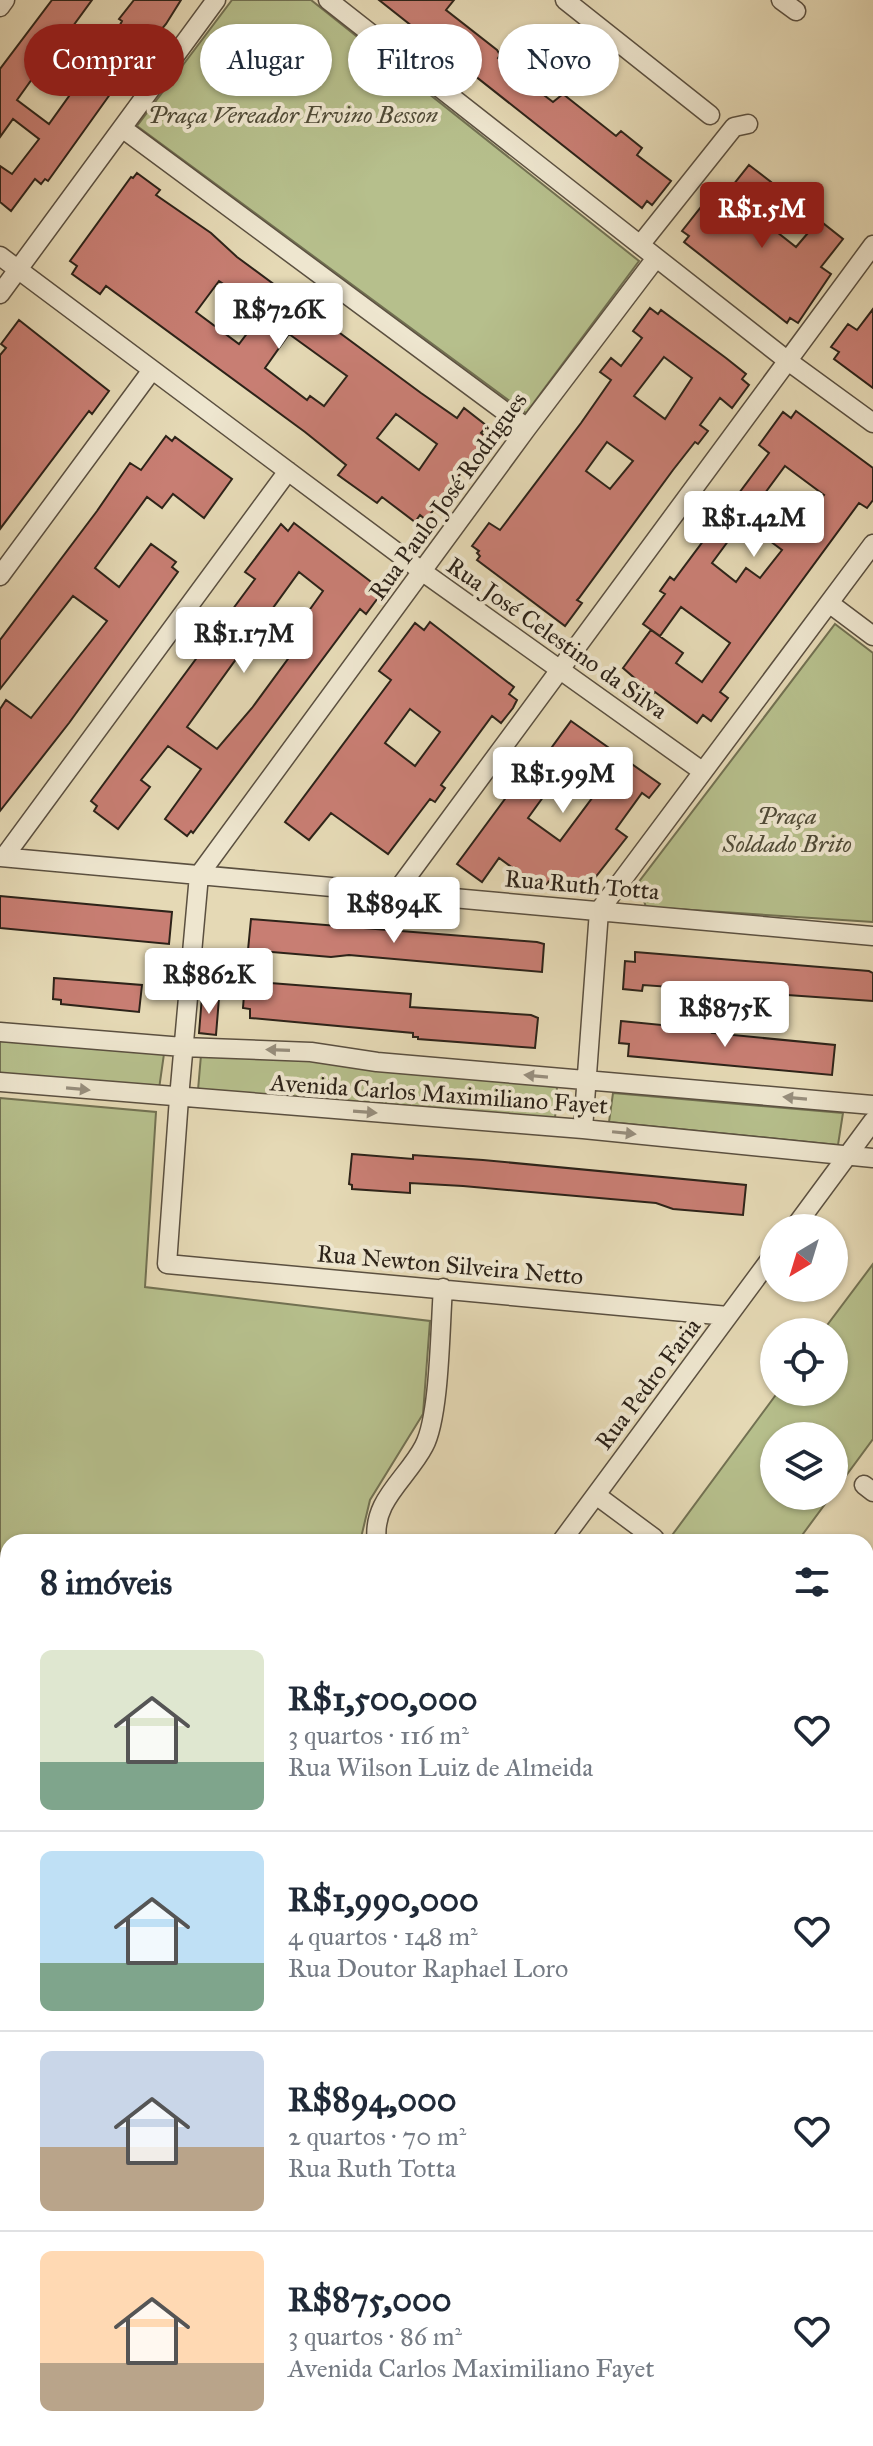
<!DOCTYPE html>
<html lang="pt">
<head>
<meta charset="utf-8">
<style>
  :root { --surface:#fff; --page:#f6f6f7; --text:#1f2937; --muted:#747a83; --line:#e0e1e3; --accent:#8f2418 }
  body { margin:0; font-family:"IM FELL Great Primer",serif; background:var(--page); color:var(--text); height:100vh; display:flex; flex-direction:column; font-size:30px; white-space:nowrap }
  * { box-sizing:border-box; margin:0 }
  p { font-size:26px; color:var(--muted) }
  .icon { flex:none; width:44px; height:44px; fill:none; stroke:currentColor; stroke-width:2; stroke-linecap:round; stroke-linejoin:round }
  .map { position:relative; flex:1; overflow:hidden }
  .details { position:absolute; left:0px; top:1534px; width:874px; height:912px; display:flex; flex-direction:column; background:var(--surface); border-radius:24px 24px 0 0; box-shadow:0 2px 6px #0004 }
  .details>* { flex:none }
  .guide { position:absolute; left:24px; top:24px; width:826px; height:72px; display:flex; gap:16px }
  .needle { width:52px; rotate:218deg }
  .controls { position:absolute; left:760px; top:1214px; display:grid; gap:16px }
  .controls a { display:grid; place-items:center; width:88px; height:88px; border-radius:50%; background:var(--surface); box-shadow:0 2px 6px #0004; font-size:40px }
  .price { position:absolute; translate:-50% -68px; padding:0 18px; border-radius:8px; background:#fff; color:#222; font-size:26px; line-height:52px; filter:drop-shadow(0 2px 4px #0008) }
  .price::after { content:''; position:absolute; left:50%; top:48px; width:24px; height:18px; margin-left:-12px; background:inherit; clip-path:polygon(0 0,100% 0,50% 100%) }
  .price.active { background:var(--accent); color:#fff }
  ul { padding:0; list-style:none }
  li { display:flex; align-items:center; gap:24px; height:200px; padding:0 40px }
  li+li { border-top:2px solid var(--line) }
  li span { display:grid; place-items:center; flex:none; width:224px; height:160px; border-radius:12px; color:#555 }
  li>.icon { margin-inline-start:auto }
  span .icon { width:96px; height:96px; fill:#fffc; stroke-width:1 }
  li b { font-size:34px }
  h2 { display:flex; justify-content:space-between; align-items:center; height:96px; padding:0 40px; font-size:34px }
  .pill { padding:0 28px; border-radius:36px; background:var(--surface); box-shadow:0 2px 6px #0004; font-size:28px; line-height:72px }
  .pill.active { background:var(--accent); color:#fff }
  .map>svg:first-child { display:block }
  .green { fill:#b6bf8c; stroke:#727152; stroke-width:2 }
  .building { fill:#c87e73; stroke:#2d2319; stroke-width:2; fill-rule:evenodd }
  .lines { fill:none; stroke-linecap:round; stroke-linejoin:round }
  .street-casing { stroke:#5b5040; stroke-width:21 }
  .street { stroke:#eee6cf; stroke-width:18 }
  .oneway { fill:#978e7d }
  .labels { text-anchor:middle; stroke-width:8; stroke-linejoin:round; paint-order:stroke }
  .park-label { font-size:24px; font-style:italic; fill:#4f4a36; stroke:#eee6cf }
  .street-label { font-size:24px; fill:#2d2319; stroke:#eee6cf }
</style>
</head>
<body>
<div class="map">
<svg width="873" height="2446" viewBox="0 0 873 2446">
  <rect width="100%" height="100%" fill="#e5d9b5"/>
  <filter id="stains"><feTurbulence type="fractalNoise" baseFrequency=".0025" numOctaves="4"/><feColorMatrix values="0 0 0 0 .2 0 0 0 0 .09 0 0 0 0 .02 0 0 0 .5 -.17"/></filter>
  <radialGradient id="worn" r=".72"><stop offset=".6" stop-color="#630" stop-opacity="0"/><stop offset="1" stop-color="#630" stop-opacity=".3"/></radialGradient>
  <path class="green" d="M 232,0 L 311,0 L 639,261 L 526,413 L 137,126 Z
    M 835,624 L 873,653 L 873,922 L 646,907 L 638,883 Z
    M 0,1041 L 164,1054 L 159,1089 L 0,1075 Z
    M 201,1055 L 307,1059 L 557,1087 L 555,1119 L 198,1090 Z
    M 613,1093 L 843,1113 L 838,1145 L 609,1122 Z
    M 0,1098 L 156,1112 L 145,1287 L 430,1321 L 423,1414 L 370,1500 L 360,1542 L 8,1542 L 8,2059 L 0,2054 Z
    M 873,1264 L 873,1439 L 834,1492 L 834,1436 L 774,1436 L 774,1496 L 831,1496 L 797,1542 L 667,1542 L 778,1392 L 834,1392 L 834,1332 L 822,1332 Z"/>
  <path class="building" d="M 52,0 L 92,0 L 49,59 L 54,63 L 43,76 L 37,72 L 17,100 L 49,124 L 97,57 L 102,54 L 105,57 L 126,29 L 120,25 L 122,21 L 119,19 L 134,0 L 181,0 L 166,24 L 126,72 L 48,181 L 45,179 L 41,184 L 35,179 L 11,211 L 0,202 L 0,166 L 12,174 L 39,139 L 13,119 L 0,137 L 0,69 Z
    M 379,0 L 454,0 L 446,10 L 497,50 L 500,55 L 498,58 L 511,70 L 553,102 L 563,94 L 616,136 L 621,131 L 642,148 L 637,155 L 671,181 L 652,205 L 647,201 L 642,208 Z
    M 749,165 L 771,182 L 749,210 L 796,247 L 819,220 L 843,239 L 821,267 L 831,274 L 798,323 L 790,318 L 787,323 L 684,242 L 689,236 L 682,231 L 701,207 L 710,214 Z
    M 137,173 L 160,190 L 156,195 L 211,233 L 237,257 L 421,393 L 457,418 L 464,408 L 487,426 L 481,433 L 487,438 L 426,520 L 420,515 L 415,522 L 382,497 L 377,503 L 338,475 L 346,465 L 305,432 L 106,286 L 100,294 L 72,274 L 77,266 L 70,261 L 131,177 L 133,178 ZM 219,281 L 264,311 L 239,344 L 196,312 ZM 289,334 L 347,376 L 324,406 L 310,396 L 307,400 L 265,368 ZM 396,414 L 437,444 L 419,470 L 377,438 Z
    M 650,308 L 658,314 L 661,310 L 726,358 L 746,374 L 742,379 L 749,385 L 732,408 L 720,398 L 700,425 L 708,431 L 698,444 L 695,442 L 673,470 L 579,598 L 577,600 L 582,603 L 565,626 L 477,560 L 480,556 L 477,553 L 479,551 L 472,546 L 489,523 L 500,530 L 581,423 L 611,380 L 600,372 L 611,358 L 621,366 L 642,338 L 633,331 ZM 664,357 L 692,378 L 665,419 L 634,396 ZM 607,442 L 633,461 L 610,489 L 586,471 Z
    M 873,309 L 873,388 L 834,359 L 839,352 L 831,347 L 848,324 L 857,330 Z
    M 19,320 L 109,391 L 92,414 L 89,411 L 0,529 L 0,355 L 6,348 L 1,344 Z
    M 796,411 L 873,468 L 873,500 L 867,508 L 859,503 L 720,692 L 728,698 L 722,706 L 711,721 L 703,715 L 697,723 L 655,692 L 653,694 L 623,668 L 651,630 L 683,653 L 676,663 L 702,682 L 730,643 L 681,607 L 660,636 L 643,624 L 665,594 L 660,591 L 670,577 L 674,580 L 769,453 L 759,445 L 783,412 L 791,418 ZM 785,466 L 824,495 L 805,522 L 803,521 L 797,528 L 790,523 L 784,530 L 754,508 ZM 743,521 L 782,550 L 760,578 L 746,568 L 736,582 L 712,563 Z
    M 166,436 L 172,441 L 175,437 L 232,479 L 204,518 L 173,494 L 162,508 L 147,497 L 95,568 L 119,587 L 151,544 L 176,562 L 172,567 L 178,572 L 69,723 L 0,811 L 0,709 L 6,700 L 31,718 L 107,621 L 73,596 L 0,689 L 0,640 L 97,511 L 130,463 L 141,470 Z
    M 294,523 L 383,591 L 366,614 L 360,609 L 193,833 L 191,831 L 187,836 L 165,819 L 201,769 L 168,746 L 141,780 L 150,787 L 118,829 L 94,811 L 97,806 L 91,801 L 255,579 L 245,572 L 281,524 L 288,531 ZM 299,572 L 323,591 L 286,643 L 293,652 L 252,708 L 217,749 L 187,727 Z
    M 430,622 L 514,687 L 509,694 L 517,700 L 513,708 L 501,723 L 492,716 L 441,785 L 445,788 L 435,802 L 430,799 L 388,854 L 331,813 L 309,840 L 285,822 L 391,680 L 379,671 L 415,623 L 424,630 ZM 410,709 L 440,732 L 415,766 L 385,743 Z
    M 571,721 L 660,784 L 649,798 L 642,793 L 616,829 L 627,837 L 583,893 L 575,887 L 571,893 L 551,879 L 542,889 L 499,858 L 482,882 L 457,864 L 516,784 L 522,788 ZM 578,760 L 603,779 L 599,784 L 601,786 L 560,841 L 528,818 L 549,789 L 554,793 Z
    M 0,896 L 172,912 L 169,944 L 0,928 Z
    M 251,919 L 537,942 L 544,944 L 542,972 L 349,955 L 331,957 L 248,950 Z
    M 635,952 L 869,971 L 873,973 L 873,1001 L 643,985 L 642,991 L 623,989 L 625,961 L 635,962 Z
    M 54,978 L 142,985 L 139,1012 L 61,1004 L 61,1000 L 53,999 Z
    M 245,981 L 411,994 L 410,1007 L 531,1015 L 538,1018 L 535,1048 L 418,1039 L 418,1037 L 413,1037 L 413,1033 L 250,1018 L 250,1009 L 243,1008 Z
    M 202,996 L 219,998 L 216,1035 L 199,1033 Z
    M 621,1021 L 713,1030 L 712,1033 L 835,1045 L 832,1075 L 628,1056 L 629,1044 L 619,1043 Z
    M 352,1154 L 413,1159 L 413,1155 L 483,1160 L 746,1185 L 743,1215 L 673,1209 L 656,1203 L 463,1186 L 410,1183 L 410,1193 L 352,1189 L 352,1185 L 349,1184 Z"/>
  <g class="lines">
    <defs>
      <path id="street" d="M 328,0 L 788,361 L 873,423
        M 565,0 L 710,115
        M 781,0 L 796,11
        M 0,7 L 5,0
        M 122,128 L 527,428
        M 640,245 L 734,127 L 748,124
        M 0,256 L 423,572 L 702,771
        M 656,258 L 527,428 L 199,875 L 179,1098 L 167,1264 L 728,1316
        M 0,294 L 216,0
        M 0,576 L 152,370
        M 829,603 L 873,636
        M 0,857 L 873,936
        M 4,857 L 288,471
        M 396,892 L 873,245
        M 0,1032 L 183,1047 L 311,1052 L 377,1062 L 873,1105
        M 0,1082 L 583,1129 L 873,1158
        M 583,1129 L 599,911 L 873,544
        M 794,1228 L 873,1121
        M 864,1485 L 873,1492
        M 596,1495 L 654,1538
        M 377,1542 C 371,1501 407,1479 424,1446 C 440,1416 440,1326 443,1288
        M 561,1542 L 774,1254
        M 866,1607 L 873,1598
        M 866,1783 L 873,1783
        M 866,1956 L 873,1955
        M 866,2159 L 873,2156
        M 866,2177 L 873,2174
        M 0,2231 L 8,2236
        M 491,2438 L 502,2446
        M 127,2446 L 133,2438
        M 376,2446 L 382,2438
        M 696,2446 L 702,2438"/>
    </defs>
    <use href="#street" class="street-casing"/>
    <use href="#street" class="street"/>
  </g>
  <defs><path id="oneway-solid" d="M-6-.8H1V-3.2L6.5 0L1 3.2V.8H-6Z" transform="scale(2)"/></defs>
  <g class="oneway">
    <use href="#oneway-solid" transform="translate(278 1050) rotate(-178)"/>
    <use href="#oneway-solid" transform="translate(536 1076) rotate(-175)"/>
    <use href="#oneway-solid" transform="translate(78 1089) rotate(5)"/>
    <use href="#oneway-solid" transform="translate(795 1098) rotate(-175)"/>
    <use href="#oneway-solid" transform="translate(365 1112) rotate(4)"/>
    <use href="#oneway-solid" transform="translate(624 1133) rotate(6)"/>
  </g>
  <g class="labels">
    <g class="park-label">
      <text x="293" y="123">Praça Vereador Ervino Besson</text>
      <text x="787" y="824">Praça<tspan x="787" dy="28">Soldado Brito</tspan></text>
    </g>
    <g class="street-label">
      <text transform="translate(448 496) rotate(-54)" y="8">Rua Paulo José Rodrigues</text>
      <text transform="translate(557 638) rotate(35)" y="8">Rua José Celestino da Silva</text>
      <text transform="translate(582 885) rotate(5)" y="8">Rua Ruth Totta</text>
      <text transform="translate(439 1094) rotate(4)" y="8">Avenida Carlos Maximiliano Fayet</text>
      <text transform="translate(450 1265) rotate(5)" y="8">Rua Newton Silveira Netto</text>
      <text transform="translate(648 1384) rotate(-53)" y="8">Rua Pedro Faria</text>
    </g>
  </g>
  <rect width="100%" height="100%" filter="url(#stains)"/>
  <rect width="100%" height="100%" fill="url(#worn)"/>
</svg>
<div class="controls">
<a><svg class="needle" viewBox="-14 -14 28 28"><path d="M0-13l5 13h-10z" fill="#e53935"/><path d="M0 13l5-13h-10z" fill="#747a83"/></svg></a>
<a><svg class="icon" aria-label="locate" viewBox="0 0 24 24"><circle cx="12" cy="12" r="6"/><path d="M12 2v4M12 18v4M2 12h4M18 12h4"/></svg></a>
<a><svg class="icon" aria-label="layers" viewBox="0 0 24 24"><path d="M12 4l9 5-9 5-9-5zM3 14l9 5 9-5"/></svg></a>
</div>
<b class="price active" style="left:762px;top:250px">R$1.5M</b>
<b class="price" style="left:279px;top:351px">R$726K</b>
<b class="price" style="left:754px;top:559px">R$1.42M</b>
<b class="price" style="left:244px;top:675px">R$1.17M</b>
<b class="price" style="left:563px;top:815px">R$1.99M</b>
<b class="price" style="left:394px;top:945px">R$894K</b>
<b class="price" style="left:209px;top:1016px">R$862K</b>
<b class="price" style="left:725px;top:1049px">R$875K</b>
<div class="guide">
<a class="pill active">Comprar</a>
<a class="pill">Alugar</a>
<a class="pill">Filtros</a>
<a class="pill">Novo</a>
</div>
<section class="details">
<h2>8 imóveis<svg class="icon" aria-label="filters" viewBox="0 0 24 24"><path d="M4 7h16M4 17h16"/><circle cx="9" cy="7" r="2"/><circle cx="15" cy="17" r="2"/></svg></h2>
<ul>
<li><span style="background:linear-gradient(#dfe7d0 70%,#7fa58c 0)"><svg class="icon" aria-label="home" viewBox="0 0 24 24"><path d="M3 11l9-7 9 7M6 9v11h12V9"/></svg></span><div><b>R$1,500,000</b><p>3 quartos · 116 m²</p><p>Rua Wilson Luiz de Almeida</p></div><svg class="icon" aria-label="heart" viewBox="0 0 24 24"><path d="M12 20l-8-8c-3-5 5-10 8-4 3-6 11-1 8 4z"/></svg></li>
<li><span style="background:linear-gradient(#bfe0f5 70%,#7fa58c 0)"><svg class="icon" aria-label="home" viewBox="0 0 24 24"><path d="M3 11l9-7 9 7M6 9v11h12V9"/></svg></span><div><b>R$1,990,000</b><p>4 quartos · 148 m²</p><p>Rua Doutor Raphael Loro</p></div><svg class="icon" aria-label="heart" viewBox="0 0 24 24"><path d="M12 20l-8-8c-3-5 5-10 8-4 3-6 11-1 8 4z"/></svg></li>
<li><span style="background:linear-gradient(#c9d6e8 60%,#b9a48a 0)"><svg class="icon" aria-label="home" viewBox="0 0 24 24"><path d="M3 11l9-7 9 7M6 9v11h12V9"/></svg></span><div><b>R$894,000</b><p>2 quartos · 70 m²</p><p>Rua Ruth Totta</p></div><svg class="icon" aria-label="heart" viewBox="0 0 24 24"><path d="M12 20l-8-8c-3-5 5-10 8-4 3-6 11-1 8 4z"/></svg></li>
<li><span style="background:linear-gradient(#ffd9b3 70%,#b9a48a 0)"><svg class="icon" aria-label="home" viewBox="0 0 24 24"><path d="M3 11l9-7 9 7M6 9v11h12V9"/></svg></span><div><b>R$875,000</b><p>3 quartos · 86 m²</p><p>Avenida Carlos Maximiliano Fayet</p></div><svg class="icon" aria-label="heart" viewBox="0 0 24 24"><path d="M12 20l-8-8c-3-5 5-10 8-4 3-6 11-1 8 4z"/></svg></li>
</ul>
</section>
</div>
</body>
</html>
